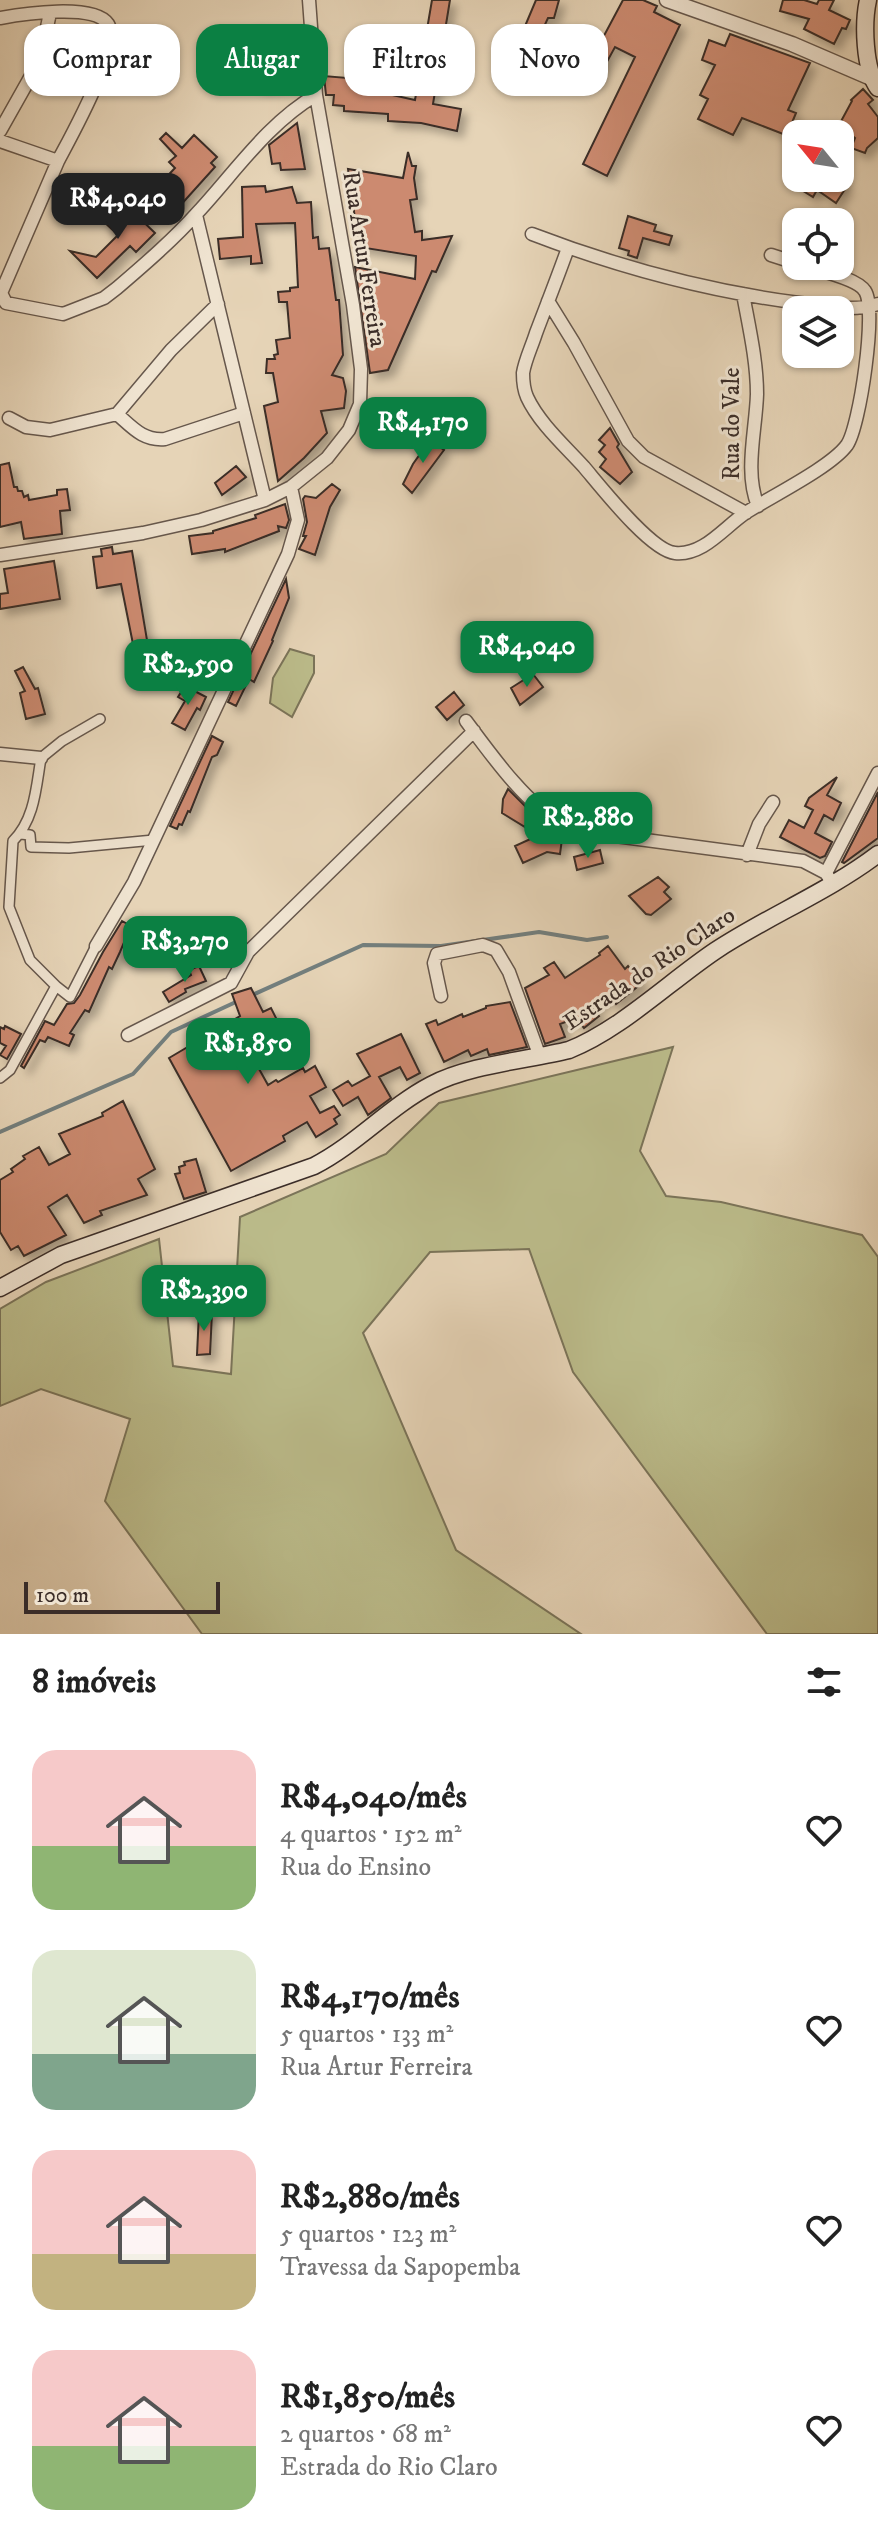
<!DOCTYPE html>
<html lang="pt">
<head>
<meta charset="utf-8">
<style>
  :root { --surface:#fff; --page:#f6f6f6; --text:#222; --muted:#767676; --accent:#0b8043 }
  body { margin:0; font-family:"IM FELL DW Pica",serif; background:var(--page); color:var(--text); height:100vh; display:flex; flex-direction:column; font-size:30px; white-space:nowrap }
  * { box-sizing:border-box; margin:0 }
  p { font-size:26px; color:var(--muted) }
  .icon { flex:none; width:44px; height:44px; fill:none; stroke:currentColor; stroke-width:2; stroke-linecap:round; stroke-linejoin:round }
  .map { position:relative; height:1634px; overflow:hidden }
  .details { display:flex; flex-direction:column; background:var(--surface); flex:1 }
  .details>* { flex:none }
  .top-card { position:absolute; left:24px; top:24px; width:830px; height:72px; display:flex; gap:16px }
  .needle { width:52px; rotate:300deg }
  .tools { position:absolute; left:782px; top:120px; display:grid; gap:16px }
  .tools a { display:grid; place-items:center; width:72px; height:72px; border-radius:16px; background:var(--surface); box-shadow:0 2px 6px #0004; font-size:40px }
  .scale { position:absolute; left:24px; bottom:20px; width:196px; box-sizing:border-box; padding-left:8px; border:4px solid #3b2d28; border-top:0; font-size:22px; line-height:28px; white-space:nowrap; color:#3b2d28; -webkit-text-stroke:6px #efe3d0; paint-order:stroke }
  .price { position:absolute; translate:-50% -68px; padding:0 18px; border-radius:16px; background:var(--accent); color:#fff; font-size:26px; line-height:52px; filter:drop-shadow(0 2px 4px #0008) }
  .price::after { content:''; position:absolute; left:50%; top:48px; width:24px; height:18px; margin-left:-12px; background:inherit; clip-path:polygon(0 0,100% 0,50% 100%) }
  .price.current { background:#222; color:#fff }
  ul { padding:0; list-style:none }
  li { display:flex; align-items:center; gap:24px; height:200px; padding:0 32px }
  li span { display:grid; place-items:center; flex:none; width:224px; height:160px; border-radius:24px; color:#555 }
  li>.icon { margin-inline-start:auto }
  span .icon { width:96px; height:96px; fill:#fffc; stroke-width:1 }
  li b { font-size:34px }
  h2 { display:flex; justify-content:space-between; align-items:center; height:96px; padding:0 32px; font-size:34px }
  .pill { padding:0 28px; border-radius:24px; background:var(--surface); box-shadow:0 2px 6px #0004; font-size:28px; line-height:72px }
  .pill.current { background:var(--accent); color:#fff }
  .map>svg:first-child { display:block }
  .green { fill:#bbbb8a; stroke:#7b7459; stroke-width:2 }
  .lines { fill:none; stroke-linecap:round; stroke-linejoin:round }
  .stream { stroke:#737f7e; stroke-width:4 }
  .building { fill:#cc8a70; stroke:#3b2d28; stroke-width:2; filter:url(#shadow) }
  .pedestrian-casing { stroke:#66574c; stroke-width:12 }
  .minor-casing { stroke:#66574c; stroke-width:15 }
  .tertiary-casing { stroke:#66574c; stroke-width:17 }
  .secondary-casing { stroke:#3b2d28; stroke-width:19 }
  .pedestrian { stroke:#efe3d0; stroke-width:9 }
  .minor { stroke:#efe3d0; stroke-width:12 }
  .tertiary { stroke:#efe3d0; stroke-width:14 }
  .secondary { stroke:#efe3d0; stroke-width:16 }
  .labels { text-anchor:middle; stroke-width:6; stroke-linejoin:round; paint-order:stroke }
  .street-label { font-size:24px; fill:#3b2d28; stroke:#efe3d0 }
</style>
</head>
<body>
<div class="map">
<svg width="878" height="1634" viewBox="0 0 878 1634">
  <defs>
    <filter id="shadow"><feDropShadow dx="6" dy="6" stdDeviation="4" flood-color="#0004"/></filter>
  </defs>
  <rect width="100%" height="100%" fill="#e6d4b7"/>
  <filter id="stains"><feTurbulence type="fractalNoise" baseFrequency=".0025" numOctaves="4"/><feColorMatrix values="0 0 0 0 .2 0 0 0 0 .09 0 0 0 0 .02 0 0 0 .5 -.17"/></filter>
  <radialGradient id="worn" r=".72"><stop offset=".6" stop-color="#630" stop-opacity="0"/><stop offset="1" stop-color="#630" stop-opacity=".3"/></radialGradient>
  <path class="green" d="M 290,649 L 314,656 L 314,673 L 292,717 L 270,703 L 273,678 Z
    M 673,1047 L 640,1151 L 666,1196 L 721,1202 L 862,1235 L 878,1257 L 878,1634 L 767,1634 L 573,1372 L 529,1249 L 430,1252 L 363,1333 L 456,1550 L 581,1634 L 202,1634 L 105,1501 L 130,1419 L 41,1389 L 0,1406 L 0,1309 L 46,1282 L 159,1239 L 173,1366 L 231,1374 L 240,1217 L 386,1154 L 439,1103 Z"/>
  <g class="lines">
    <path class="stream" d="M 250,996 L 363,945 L 441,946 L 539,932 L 587,940 L 607,937
      M 0,1132 L 133,1074 L 171,1032 L 238,1001"/>
  </g>
  <path class="building" d="M 432,0 L 450,0 L 433,104 L 461,109 L 457,131 L 421,123 L 388,121 L 388,114 L 344,111 L 344,106 L 333,105 L 334,95 L 326,95 L 324,76 L 359,79 L 359,51 L 369,50 L 369,58 L 390,58 L 392,95 L 415,100 Z
    M 536,0 L 559,0 L 554,18 L 548,18 L 536,44 L 520,38 Z
    M 623,0 L 643,0 L 657,6 L 654,12 L 680,25 L 607,176 L 583,164 L 635,57 L 615,47 L 596,82 L 583,75 Z
    M 783,0 L 804,0 L 817,4 L 819,0 L 834,0 L 829,10 L 850,20 L 846,29 L 842,28 L 834,44 L 804,29 L 809,19 L 780,11 Z
    M 261,25 L 261,28 L 292,27 L 292,38 L 282,39 L 284,63 L 289,62 L 291,73 L 278,75 L 278,84 L 258,86 L 255,62 L 253,62 L 250,26 Z
    M 730,34 L 810,63 L 788,110 L 796,113 L 791,125 L 801,129 L 799,134 L 796,134 L 796,139 L 742,118 L 733,135 L 698,119 L 708,99 L 700,95 L 715,65 L 702,60 L 709,40 L 725,46 Z
    M 863,89 L 873,100 L 868,104 L 878,117 L 878,138 L 867,148 L 865,153 L 851,148 L 855,138 L 839,125 L 852,101 L 851,100 Z
    M 297,123 L 305,169 L 281,170 L 280,163 L 272,164 L 269,145 Z
    M 166,133 L 182,148 L 194,135 L 217,157 L 211,163 L 215,167 L 178,208 L 156,188 L 175,168 L 169,162 L 176,156 L 160,139 Z
    M 408,152 L 412,166 L 416,166 L 414,178 L 417,199 L 410,200 L 415,232 L 422,231 L 422,240 L 452,236 L 436,272 L 432,271 L 388,370 L 370,373 L 355,267 L 415,279 L 416,256 L 359,247 L 348,169 L 403,178 Z
    M 807,178 L 836,178 L 847,186 L 836,203 L 817,190 L 813,197 L 800,189 Z
    M 265,186 L 266,192 L 292,187 L 297,203 L 311,202 L 313,238 L 318,237 L 319,249 L 329,248 L 336,300 L 339,300 L 343,355 L 332,375 L 343,378 L 346,391 L 344,408 L 321,411 L 327,433 L 304,458 L 278,481 L 264,406 L 278,402 L 273,373 L 266,373 L 267,359 L 275,359 L 274,355 L 278,354 L 276,340 L 290,338 L 287,302 L 279,302 L 278,292 L 290,291 L 290,288 L 298,287 L 295,223 L 256,224 L 262,263 L 251,264 L 251,256 L 220,259 L 218,239 L 243,237 L 242,187 Z
    M 128,207 L 155,233 L 136,252 L 130,246 L 97,278 L 70,251 L 96,257 L 118,235 L 102,220 L 120,214 Z
    M 628,216 L 656,225 L 654,231 L 672,236 L 669,245 L 643,238 L 637,258 L 628,255 L 629,251 L 619,248 Z
    M 610,428 L 619,444 L 617,447 L 632,472 L 620,484 L 600,467 L 606,459 L 599,452 L 605,445 L 599,440 Z
    M 430,440 L 444,450 L 412,493 L 403,484 L 413,464 Z
    M 9,463 L 14,487 L 17,487 L 18,491 L 22,491 L 24,497 L 28,495 L 29,500 L 57,495 L 57,490 L 67,489 L 70,510 L 60,511 L 62,534 L 24,539 L 21,522 L 0,527 L 0,465 Z
    M 236,466 L 246,477 L 222,495 L 215,483 Z
    M 332,484 L 340,490 L 330,507 L 315,555 L 299,549 L 306,536 L 303,536 L 307,522 L 303,499 L 305,496 L 316,498 Z
    M 285,504 L 289,520 L 286,528 L 278,526 L 279,531 L 225,552 L 225,549 L 192,554 L 189,536 L 213,533 L 213,531 L 256,518 L 255,515 Z
    M 112,547 L 113,554 L 132,551 L 148,646 L 134,649 L 121,584 L 97,588 L 93,557 L 102,556 L 101,549 Z
    M 54,561 L 60,599 L 0,609 L 0,594 L 8,593 L 4,569 Z
    M 286,579 L 289,598 L 272,640 L 273,641 L 254,682 L 249,679 L 236,706 L 228,702 Z
    M 23,667 L 35,689 L 38,688 L 45,714 L 26,719 L 20,693 L 25,691 L 15,671 Z
    M 533,674 L 543,687 L 520,705 L 511,688 Z
    M 185,686 L 206,697 L 200,710 L 197,708 L 185,730 L 172,723 L 185,701 L 178,697 Z
    M 454,692 L 464,705 L 447,720 L 436,707 Z
    M 212,736 L 223,742 L 217,755 L 212,757 L 190,812 L 188,811 L 182,825 L 179,824 L 177,829 L 170,826 Z
    M 837,777 L 827,795 L 841,803 L 833,820 L 824,815 L 815,833 L 832,842 L 825,856 L 820,858 L 780,837 L 789,820 L 804,828 L 813,810 L 805,806 L 809,798 Z
    M 508,789 L 528,809 L 526,812 L 531,815 L 525,827 L 502,813 L 503,799 Z
    M 878,792 L 878,838 L 844,863 L 842,862 Z
    M 539,835 L 562,839 L 560,854 L 547,852 L 523,863 L 515,846 Z
    M 600,850 L 603,863 L 577,870 L 574,857 Z
    M 658,877 L 669,887 L 664,892 L 671,899 L 651,915 L 646,914 L 629,896 Z
    M 122,921 L 131,926 L 120,952 L 112,969 L 109,967 L 89,1012 L 85,1010 L 70,1033 L 74,1035 L 69,1046 L 48,1037 L 45,1042 L 40,1040 L 24,1068 L 21,1066 L 45,1021 L 54,1025 L 67,1004 L 74,1003 L 80,995 L 103,952 Z
    M 608,946 L 625,969 L 628,966 L 642,983 L 616,1004 L 609,996 L 593,1009 L 599,1016 L 584,1028 L 576,1018 L 560,1024 L 565,1037 L 545,1044 L 525,988 L 549,975 L 544,968 L 554,962 L 565,978 L 600,955 L 599,953 Z
    M 199,966 L 206,981 L 185,989 L 186,992 L 169,1002 L 163,992 L 191,975 L 189,970 Z
    M 251,988 L 263,1012 L 271,1008 L 279,1024 L 271,1028 L 284,1051 L 258,1067 L 268,1085 L 276,1080 L 278,1082 L 303,1068 L 305,1072 L 315,1066 L 326,1087 L 310,1096 L 320,1113 L 334,1106 L 340,1115 L 334,1119 L 337,1124 L 316,1137 L 307,1122 L 283,1136 L 285,1141 L 231,1171 L 169,1058 L 240,1016 L 232,994 Z
    M 510,1002 L 527,1047 L 489,1055 L 487,1049 L 471,1056 L 468,1050 L 444,1062 L 426,1024 L 436,1020 L 438,1025 L 462,1014 L 463,1017 L 486,1008 L 486,1006 Z
    M 5,1026 L 21,1034 L 7,1059 L 0,1055 L 6,1046 L 0,1043 L 0,1027 L 4,1029 Z
    M 401,1034 L 420,1073 L 407,1080 L 400,1067 L 379,1077 L 391,1098 L 368,1115 L 358,1097 L 343,1106 L 333,1090 L 348,1081 L 352,1086 L 370,1076 L 357,1054 Z
    M 123,1101 L 155,1169 L 138,1179 L 147,1195 L 100,1211 L 102,1215 L 84,1223 L 67,1195 L 48,1207 L 66,1235 L 24,1256 L 18,1246 L 11,1250 L 0,1232 L 0,1180 L 13,1172 L 11,1169 L 25,1159 L 23,1156 L 39,1147 L 49,1165 L 70,1154 L 59,1134 L 103,1116 L 102,1113 Z
    M 196,1159 L 206,1192 L 184,1199 L 175,1174 L 180,1173 L 179,1167 L 185,1165 L 184,1162 Z
    M 199,1312 L 212,1313 L 210,1354 L 197,1355 Z"/>
  <g class="lines">
    <defs>
      <path id="pedestrian" d="M 21,834 L 30,835 L 31,847 L 69,848 L 154,840
        M 56,986 L 70,997 L 96,946
        M 0,1078 L 10,1070 L 56,986 L 30,960 L 9,907 L 13,841 C 35,819 36,787 41,758 L 62,741 L 100,719"/>
      <path id="minor" d="M 0,18 C 22,14 94,3 108,24 C 122,46 70,138 58,161
        M 0,131 L 40,60 L 50,13
        M 0,141 L 58,161 L 1,293 L 6,303 L 63,314 L 104,298 L 117,288 C 145,264 174,239 198,212 C 235,172 268,123 316,95
        M 196,215 L 265,500
        M 532,234 C 618,267 707,291 799,303 C 824,306 854,312 878,304
        M 568,248 C 558,276 547,304 536,333 C 532,346 525,360 523,373 C 523,380 524,390 527,397 C 539,423 565,446 584,467 C 601,487 651,551 675,553 C 704,556 725,526 747,512 C 772,496 831,467 847,445 C 860,426 877,309 865,291 C 857,278 819,271 805,266
        M 771,255 L 796,263
        M 743,294 C 749,327 757,361 757,394 C 756,430 744,472 758,506
        M 548,301 L 574,343 L 628,441 L 644,457 L 746,513
        M 117,414 C 132,427 143,441 165,439 L 244,413
        M 9,418 L 26,427 L 50,430 L 117,414 L 171,350 L 218,304
        M 0,555 L 143,533 L 201,520 L 265,500 L 291,487 L 327,458 L 349,430 L 360,404 L 361,369 L 353,305 L 316,95 L 309,0
        M 466,721 C 489,752 528,807 562,823 C 571,828 583,830 593,833 L 803,861 L 826,873 L 832,883
        M 0,754 L 41,758
        M 747,855 L 759,824 L 773,802
        M 826,873 L 878,773
        M 96,946 L 134,882 L 288,554 L 298,520 L 291,487
        M 441,996 L 434,963 L 437,954 L 483,945 L 496,950 L 509,972 L 540,1057
        M 128,1035 L 231,983 L 248,952 L 474,731"/>
      <path id="tertiary" d="M 667,0 L 792,44 L 871,78"/>
      <path id="secondary" d="M 868,0 C 863,23 864,69 878,88
        M 0,1288 L 61,1255 L 314,1166 C 357,1144 389,1107 431,1085 C 468,1065 528,1060 569,1050 C 620,1030 669,982 715,951 C 768,916 828,892 878,854"/>
    </defs>
    <use href="#pedestrian" class="pedestrian-casing"/>
    <use href="#minor" class="minor-casing"/>
    <use href="#tertiary" class="tertiary-casing"/>
    <use href="#secondary" class="secondary-casing"/>
    <use href="#pedestrian" class="pedestrian"/>
    <use href="#minor" class="minor"/>
    <use href="#tertiary" class="tertiary"/>
    <use href="#secondary" class="secondary"/>
  </g>
  <g class="labels">
    <g class="street-label">
      <text transform="translate(365 259) rotate(81)" y="8">Rua Artur Ferreira</text>
      <text transform="translate(731 424) rotate(-90)" y="8">Rua do Vale</text>
      <text transform="translate(649 968) rotate(-34)" y="8">Estrada do Rio Claro</text>
    </g>
  </g>
  <rect width="100%" height="100%" filter="url(#stains)"/>
  <rect width="100%" height="100%" fill="url(#worn)"/>
</svg>
<div class="tools">
<a><svg class="needle" viewBox="-14 -14 28 28"><path d="M0-13l5 13h-10z" fill="#e53935"/><path d="M0 13l5-13h-10z" fill="#767676"/></svg></a>
<a><svg class="icon" aria-label="locate" viewBox="0 0 24 24"><circle cx="12" cy="12" r="6"/><path d="M12 2v4M12 18v4M2 12h4M18 12h4"/></svg></a>
<a><svg class="icon" aria-label="layers" viewBox="0 0 24 24"><path d="M12 4l9 5-9 5-9-5zM3 14l9 5 9-5"/></svg></a>
</div>
<div class="scale">100 m</div>
<b class="price current" style="left:118px;top:241px">R$4,040</b>
<b class="price" style="left:423px;top:465px">R$4,170</b>
<b class="price" style="left:527px;top:689px">R$4,040</b>
<b class="price" style="left:188px;top:707px">R$2,590</b>
<b class="price" style="left:588px;top:860px">R$2,880</b>
<b class="price" style="left:185px;top:984px">R$3,270</b>
<b class="price" style="left:248px;top:1086px">R$1,850</b>
<b class="price" style="left:204px;top:1333px">R$2,390</b>
<div class="top-card">
<a class="pill">Comprar</a>
<a class="pill current">Alugar</a>
<a class="pill">Filtros</a>
<a class="pill">Novo</a>
</div>
</div>
<section class="details">
<h2>8 imóveis<svg class="icon" aria-label="filters" viewBox="0 0 24 24"><path d="M4 7h16M4 17h16"/><circle cx="9" cy="7" r="2"/><circle cx="15" cy="17" r="2"/></svg></h2>
<ul>
<li><span style="background:linear-gradient(#f6c9c9 60%,#8fb573 0)"><svg class="icon" aria-label="home" viewBox="0 0 24 24"><path d="M3 11l9-7 9 7M6 9v11h12V9"/></svg></span><div><b>R$4,040/mês</b><p>4 quartos · 152 m²</p><p>Rua do Ensino</p></div><svg class="icon" aria-label="heart" viewBox="0 0 24 24"><path d="M12 20l-8-8c-3-5 5-10 8-4 3-6 11-1 8 4z"/></svg></li>
<li><span style="background:linear-gradient(#dfe7d0 65%,#7fa58c 0)"><svg class="icon" aria-label="home" viewBox="0 0 24 24"><path d="M3 11l9-7 9 7M6 9v11h12V9"/></svg></span><div><b>R$4,170/mês</b><p>5 quartos · 133 m²</p><p>Rua Artur Ferreira</p></div><svg class="icon" aria-label="heart" viewBox="0 0 24 24"><path d="M12 20l-8-8c-3-5 5-10 8-4 3-6 11-1 8 4z"/></svg></li>
<li><span style="background:linear-gradient(#f6c9c9 65%,#c2b280 0)"><svg class="icon" aria-label="home" viewBox="0 0 24 24"><path d="M3 11l9-7 9 7M6 9v11h12V9"/></svg></span><div><b>R$2,880/mês</b><p>5 quartos · 123 m²</p><p>Travessa da Sapopemba</p></div><svg class="icon" aria-label="heart" viewBox="0 0 24 24"><path d="M12 20l-8-8c-3-5 5-10 8-4 3-6 11-1 8 4z"/></svg></li>
<li><span style="background:linear-gradient(#f6c9c9 60%,#8fb573 0)"><svg class="icon" aria-label="home" viewBox="0 0 24 24"><path d="M3 11l9-7 9 7M6 9v11h12V9"/></svg></span><div><b>R$1,850/mês</b><p>2 quartos · 68 m²</p><p>Estrada do Rio Claro</p></div><svg class="icon" aria-label="heart" viewBox="0 0 24 24"><path d="M12 20l-8-8c-3-5 5-10 8-4 3-6 11-1 8 4z"/></svg></li>
</ul>
</section>
</body>
</html>
